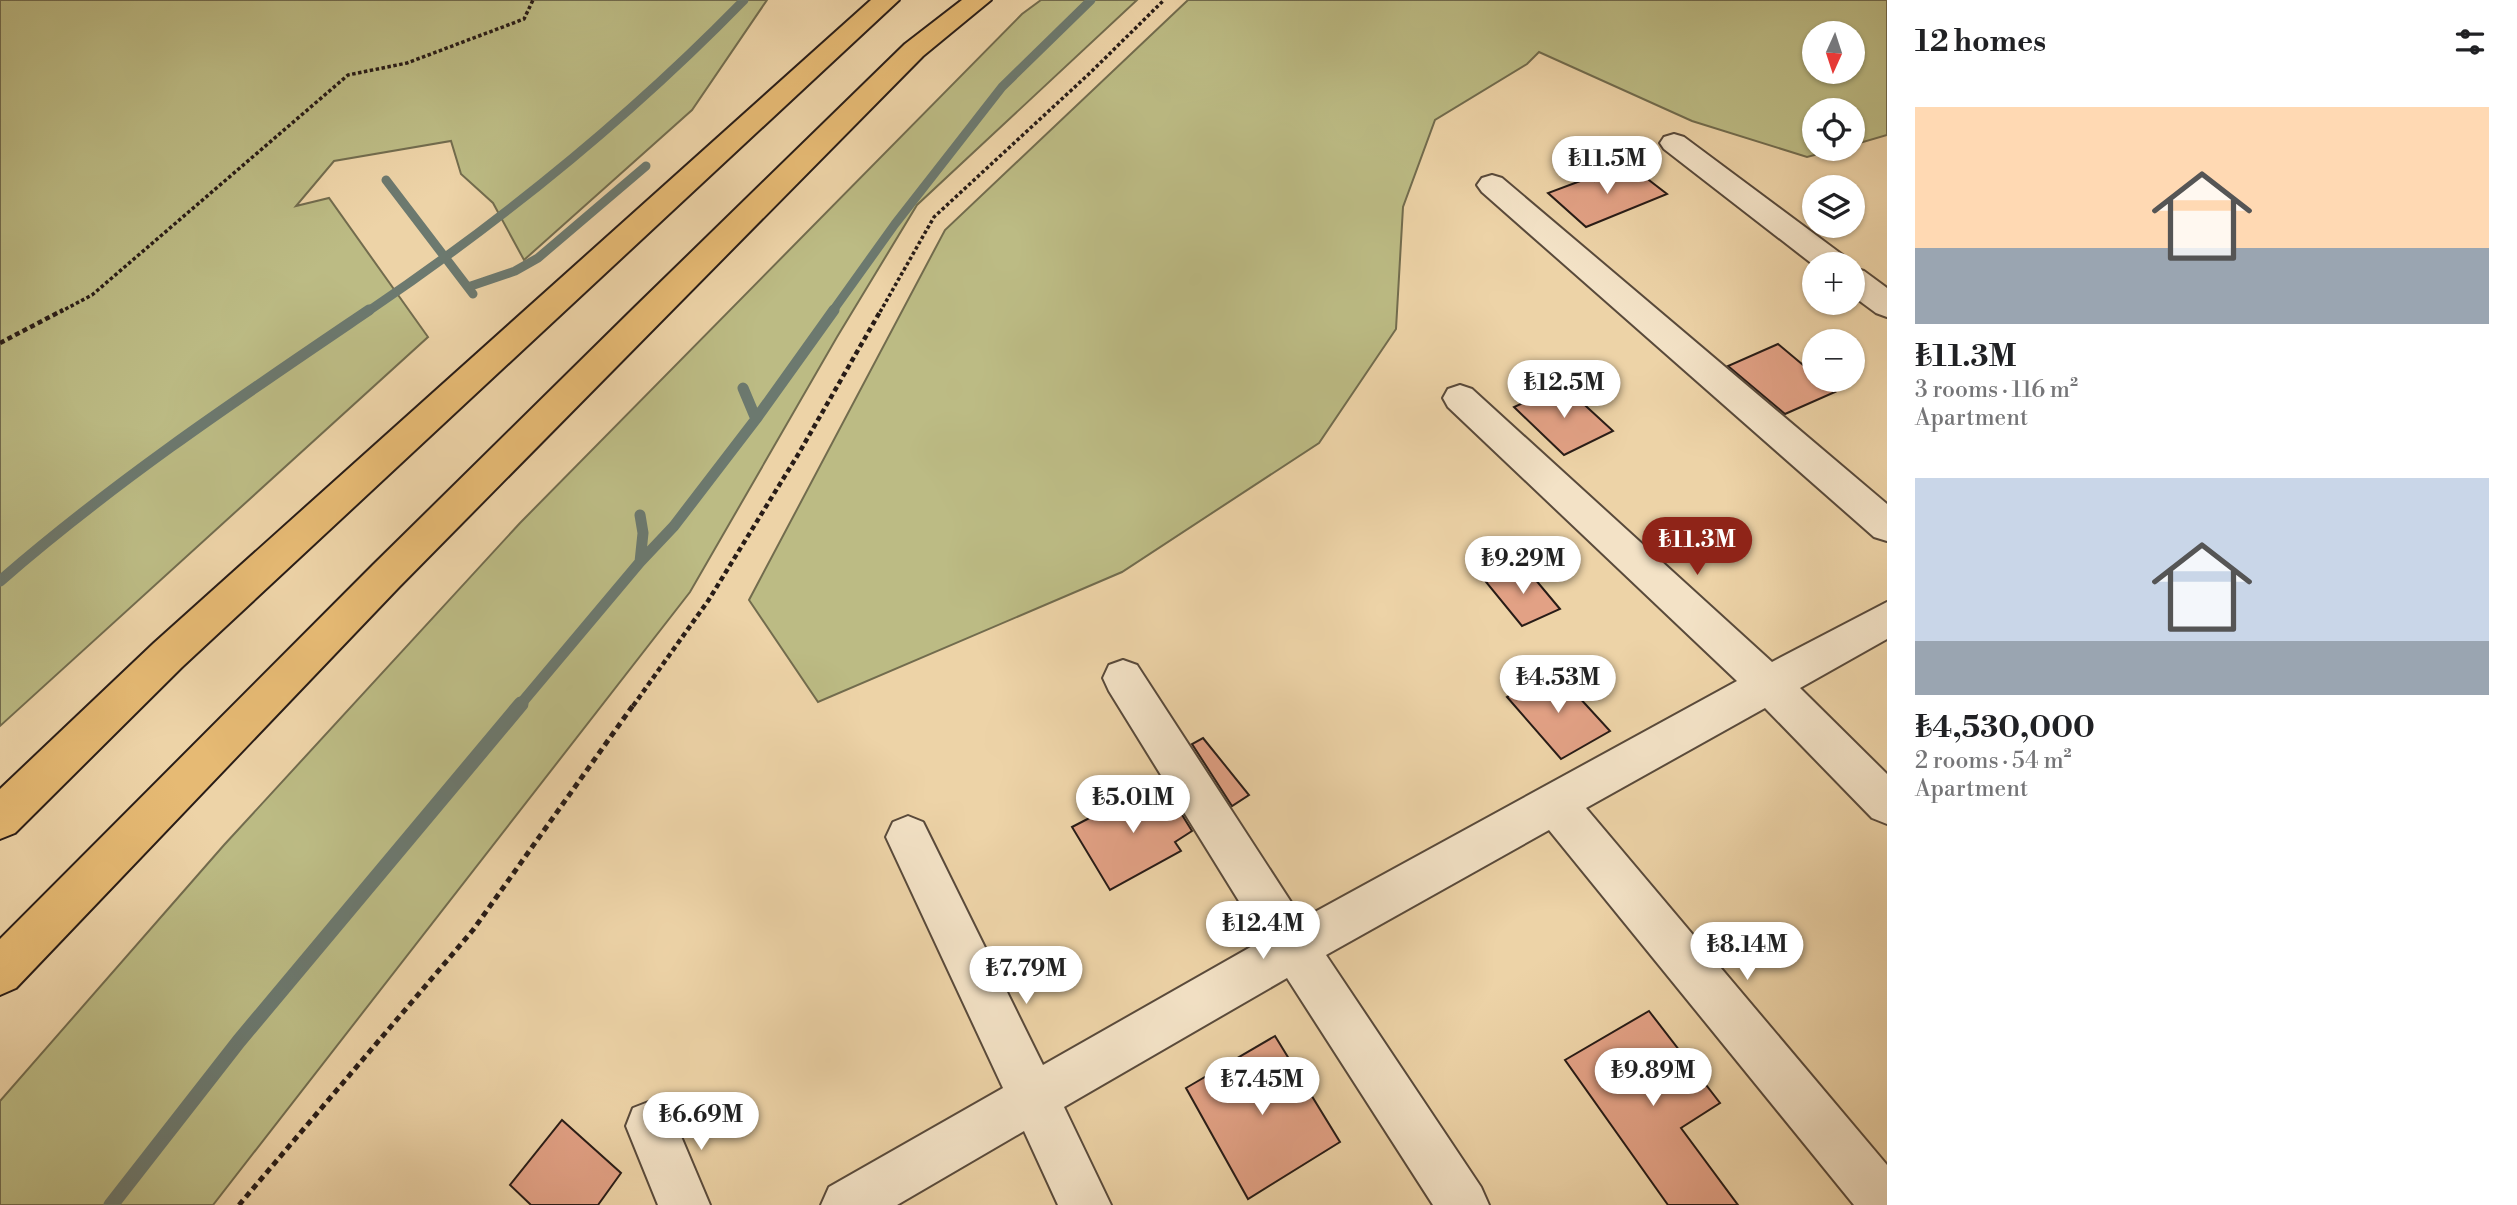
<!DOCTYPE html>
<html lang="en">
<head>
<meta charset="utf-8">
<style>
  :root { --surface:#fff; --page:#f6f6f6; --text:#202124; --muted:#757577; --accent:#8f2418 }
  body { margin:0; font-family:"Libre Bodoni",serif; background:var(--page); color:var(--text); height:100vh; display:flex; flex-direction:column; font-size:26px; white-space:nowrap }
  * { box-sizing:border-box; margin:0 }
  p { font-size:23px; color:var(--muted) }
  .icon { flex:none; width:38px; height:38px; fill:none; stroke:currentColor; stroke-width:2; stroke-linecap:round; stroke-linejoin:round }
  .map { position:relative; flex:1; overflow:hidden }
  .drawer { display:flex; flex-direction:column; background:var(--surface); width:630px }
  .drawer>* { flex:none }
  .needle { width:46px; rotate:183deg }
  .controls { position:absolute; left:1802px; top:21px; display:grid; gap:14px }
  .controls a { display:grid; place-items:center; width:63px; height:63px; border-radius:50%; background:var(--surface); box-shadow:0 2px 5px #0004; font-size:35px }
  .price { position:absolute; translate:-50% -60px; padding:0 16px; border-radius:24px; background:#fff; color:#222; font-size:23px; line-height:46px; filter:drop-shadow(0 2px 4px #0008) }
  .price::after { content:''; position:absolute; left:50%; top:42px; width:21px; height:16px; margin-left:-10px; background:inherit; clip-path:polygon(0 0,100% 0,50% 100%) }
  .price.selected { background:var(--accent); color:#fff }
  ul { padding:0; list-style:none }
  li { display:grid; align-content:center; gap:14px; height:371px; padding:0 28px }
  li span { display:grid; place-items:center; height:217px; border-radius:0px; color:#555 }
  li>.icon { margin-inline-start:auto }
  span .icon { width:126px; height:126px; fill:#fffc; stroke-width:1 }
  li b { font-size:30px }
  h2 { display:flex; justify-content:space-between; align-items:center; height:84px; padding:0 28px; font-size:30px }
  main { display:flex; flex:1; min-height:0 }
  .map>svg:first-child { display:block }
  .green { fill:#bcbb84; stroke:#726c4e; stroke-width:2; fill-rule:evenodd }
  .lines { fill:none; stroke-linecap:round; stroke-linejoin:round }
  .stream-far2 { stroke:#6c796f; stroke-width:9 }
  .stream-far1 { stroke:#6c796f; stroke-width:11 }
  .stream { stroke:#6c796f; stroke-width:15 }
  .building { fill:#e2a185; stroke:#281c17; stroke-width:2 }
  .minor-casing { stroke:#594a3b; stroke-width:4 }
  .motorway-casing { stroke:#281c17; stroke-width:4 }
  .path-far2 { stroke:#281c17; stroke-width:3.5; stroke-dasharray:3.5 2.5; stroke-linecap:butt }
  .path-far1 { stroke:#281c17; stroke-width:4.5; stroke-dasharray:5 3.5; stroke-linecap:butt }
  .path { stroke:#281c17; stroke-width:5; stroke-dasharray:6 4.5; stroke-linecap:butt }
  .minor { fill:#f3e2c6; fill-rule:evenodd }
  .motorway { fill:#e6ba74; fill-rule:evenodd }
</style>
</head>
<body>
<main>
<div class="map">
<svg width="1887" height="1205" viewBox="0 0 1887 1205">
  <rect width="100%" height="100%" fill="#edd3a7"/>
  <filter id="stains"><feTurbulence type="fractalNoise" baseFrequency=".00286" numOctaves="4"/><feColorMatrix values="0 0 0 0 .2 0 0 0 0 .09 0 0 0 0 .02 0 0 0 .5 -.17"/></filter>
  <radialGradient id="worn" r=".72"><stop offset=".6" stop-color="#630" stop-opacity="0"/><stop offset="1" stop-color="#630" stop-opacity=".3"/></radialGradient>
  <path class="green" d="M 0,0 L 767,0 L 692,110 L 524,260 L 493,203 L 461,174 L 451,141 L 334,161 L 296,206 L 329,198 L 428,337 L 0,726 Z
    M 1041,0 L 1137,0 L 917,205 L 837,337 L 690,592 L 213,1205 L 0,1205 L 0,1101 L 224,845 L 520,523 L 1022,14 Z
    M 1188,0 L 1887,0 L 1887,135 L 1853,145 L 1853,110 L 1815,110 L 1815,149 L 1838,149 L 1807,157 L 1692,121 L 1539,52 L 1527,64 L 1435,120 L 1403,207 L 1396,329 L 1319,443 L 1122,572 L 818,702 L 749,600 L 945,230 ZM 1815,33 L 1853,33 L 1853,72 L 1815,72 Z"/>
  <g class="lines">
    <path class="stream-far2" d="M 386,180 L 473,294
      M 468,287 L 515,271 L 538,258 L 646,166
      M 367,312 C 503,220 629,118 744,0
      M 832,312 L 895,224 L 1002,87 L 1091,0"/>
    <path class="stream-far1" d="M 743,388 L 756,419
      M 640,515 L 643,533 L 640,562
      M 0,581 C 116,480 242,396 369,310
      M 519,706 L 640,562 L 674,526 L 756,419 L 834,310"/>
    <path class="stream" d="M 111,1205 L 239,1041 L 521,704"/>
  </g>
  <path class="building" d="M 1632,167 L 1667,194 L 1586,227 L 1548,193 L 1591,177 L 1595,181 Z
    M 1778,344 L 1815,375 L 1815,380 L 1820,380 L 1835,392 L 1785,414 L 1728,366 Z
    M 1563,385 L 1613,431 L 1564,455 L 1514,407 Z
    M 1524,566 L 1560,609 L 1522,626 L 1486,582 Z
    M 1555,671 L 1610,731 L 1561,759 L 1507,697 Z
    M 1203,738 L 1249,795 L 1232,806 L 1192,744 Z
    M 1161,781 L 1192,831 L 1175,842 L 1181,851 L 1110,890 L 1072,827 Z
    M 1649,1011 L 1720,1103 L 1681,1128 L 1738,1205 L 1668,1205 L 1565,1060 Z
    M 1275,1036 L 1340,1142 L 1248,1199 L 1186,1088 Z
    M 562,1120 L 621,1173 L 598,1205 L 531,1205 L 510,1185 Z"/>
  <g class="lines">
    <defs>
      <path id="minor" d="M 1674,134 L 1684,137 L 1844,256 L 1848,264 L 1815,266 L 1664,149 L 1660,143 L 1664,137 Z
        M 1492,175 L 1502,178 L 1887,504 L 1887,541 L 1874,537 L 1482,192 L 1477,185 L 1482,178 Z
        M 1853,268 L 1864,271 L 1887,288 L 1887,317 L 1876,313 L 1853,296 Z
        M 1460,385 L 1472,389 L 1772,662 L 1887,602 L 1887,639 L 1800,688 L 1887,774 L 1887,824 L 1872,818 L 1765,708 L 1586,808 L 1887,1165 L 1887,1205 L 1854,1205 L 1549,830 L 1326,955 L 1481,1187 L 1489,1205 L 1433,1205 L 1287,978 L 1064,1107 L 1111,1205 L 1058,1205 L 1024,1131 L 897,1205 L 821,1205 L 829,1187 L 1003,1088 L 886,837 L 893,822 L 908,816 L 923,822 L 1043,1065 L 1263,940 L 1109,691 L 1103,678 L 1109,665 L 1123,660 L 1137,665 L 1302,919 L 1737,681 L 1448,407 L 1443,398 L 1448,389 Z
        M 651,1101 L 669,1108 L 710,1205 L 658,1205 L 626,1126 L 633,1108 Z"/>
      <path id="motorway" d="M 871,0 L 899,0 L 182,667 L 15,833 L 0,839 L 0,789 L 154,643 Z
        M 962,0 L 991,0 L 923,56 L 399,587 L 16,988 L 0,995 L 0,939 L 373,565 L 635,307 L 905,44 Z"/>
    </defs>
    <use href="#minor" class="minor-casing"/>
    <use href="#motorway" class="motorway-casing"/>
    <path class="path-far2" d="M 60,312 L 92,295 L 348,75 L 407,63 L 524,19 L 533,0
      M 880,312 L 934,217 L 1091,72 L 1164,0"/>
    <path class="path-far1" d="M 0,343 L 63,310
      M 633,706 L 708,601 L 799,453 L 881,310"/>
    <path class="path" d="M 239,1205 L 473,930 L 634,704"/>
    <use href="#minor" class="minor"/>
    <use href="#motorway" class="motorway"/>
  </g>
  <rect width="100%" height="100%" filter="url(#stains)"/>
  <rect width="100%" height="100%" fill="url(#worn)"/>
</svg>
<div class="controls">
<a><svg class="needle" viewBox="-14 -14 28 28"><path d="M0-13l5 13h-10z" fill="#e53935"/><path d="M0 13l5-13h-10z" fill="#757577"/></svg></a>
<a><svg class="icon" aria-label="locate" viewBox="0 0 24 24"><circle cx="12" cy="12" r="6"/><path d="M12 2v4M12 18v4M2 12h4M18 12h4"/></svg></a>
<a><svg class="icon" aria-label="layers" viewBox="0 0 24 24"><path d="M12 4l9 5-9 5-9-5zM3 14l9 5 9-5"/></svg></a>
<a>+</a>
<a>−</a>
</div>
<b class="price" style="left:1607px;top:196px">₺11.5M</b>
<b class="price" style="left:1564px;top:420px">₺12.5M</b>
<b class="price selected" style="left:1697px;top:577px">₺11.3M</b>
<b class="price" style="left:1523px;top:596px">₺9.29M</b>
<b class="price" style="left:1558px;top:715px">₺4.53M</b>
<b class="price" style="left:1133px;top:835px">₺5.01M</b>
<b class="price" style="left:1263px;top:961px">₺12.4M</b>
<b class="price" style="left:1747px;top:982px">₺8.14M</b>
<b class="price" style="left:1026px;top:1006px">₺7.79M</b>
<b class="price" style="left:1653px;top:1108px">₺9.89M</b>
<b class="price" style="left:1262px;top:1117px">₺7.45M</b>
<b class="price" style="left:701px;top:1152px">₺6.69M</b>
</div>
<section class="drawer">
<h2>12 homes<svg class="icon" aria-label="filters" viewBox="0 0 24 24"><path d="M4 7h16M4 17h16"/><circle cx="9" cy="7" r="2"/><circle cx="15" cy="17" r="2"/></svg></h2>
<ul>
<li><span style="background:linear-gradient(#ffd9b3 65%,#9aa5b1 0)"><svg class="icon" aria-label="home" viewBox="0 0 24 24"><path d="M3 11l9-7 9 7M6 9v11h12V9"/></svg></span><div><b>₺11.3M</b><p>3 rooms · 116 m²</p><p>Apartment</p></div></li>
<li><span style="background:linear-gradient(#c9d6e8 75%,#9aa5b1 0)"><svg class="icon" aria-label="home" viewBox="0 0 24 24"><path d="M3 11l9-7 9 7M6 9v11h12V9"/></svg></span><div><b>₺4,530,000</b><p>2 rooms · 54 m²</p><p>Apartment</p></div></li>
</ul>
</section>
</main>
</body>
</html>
